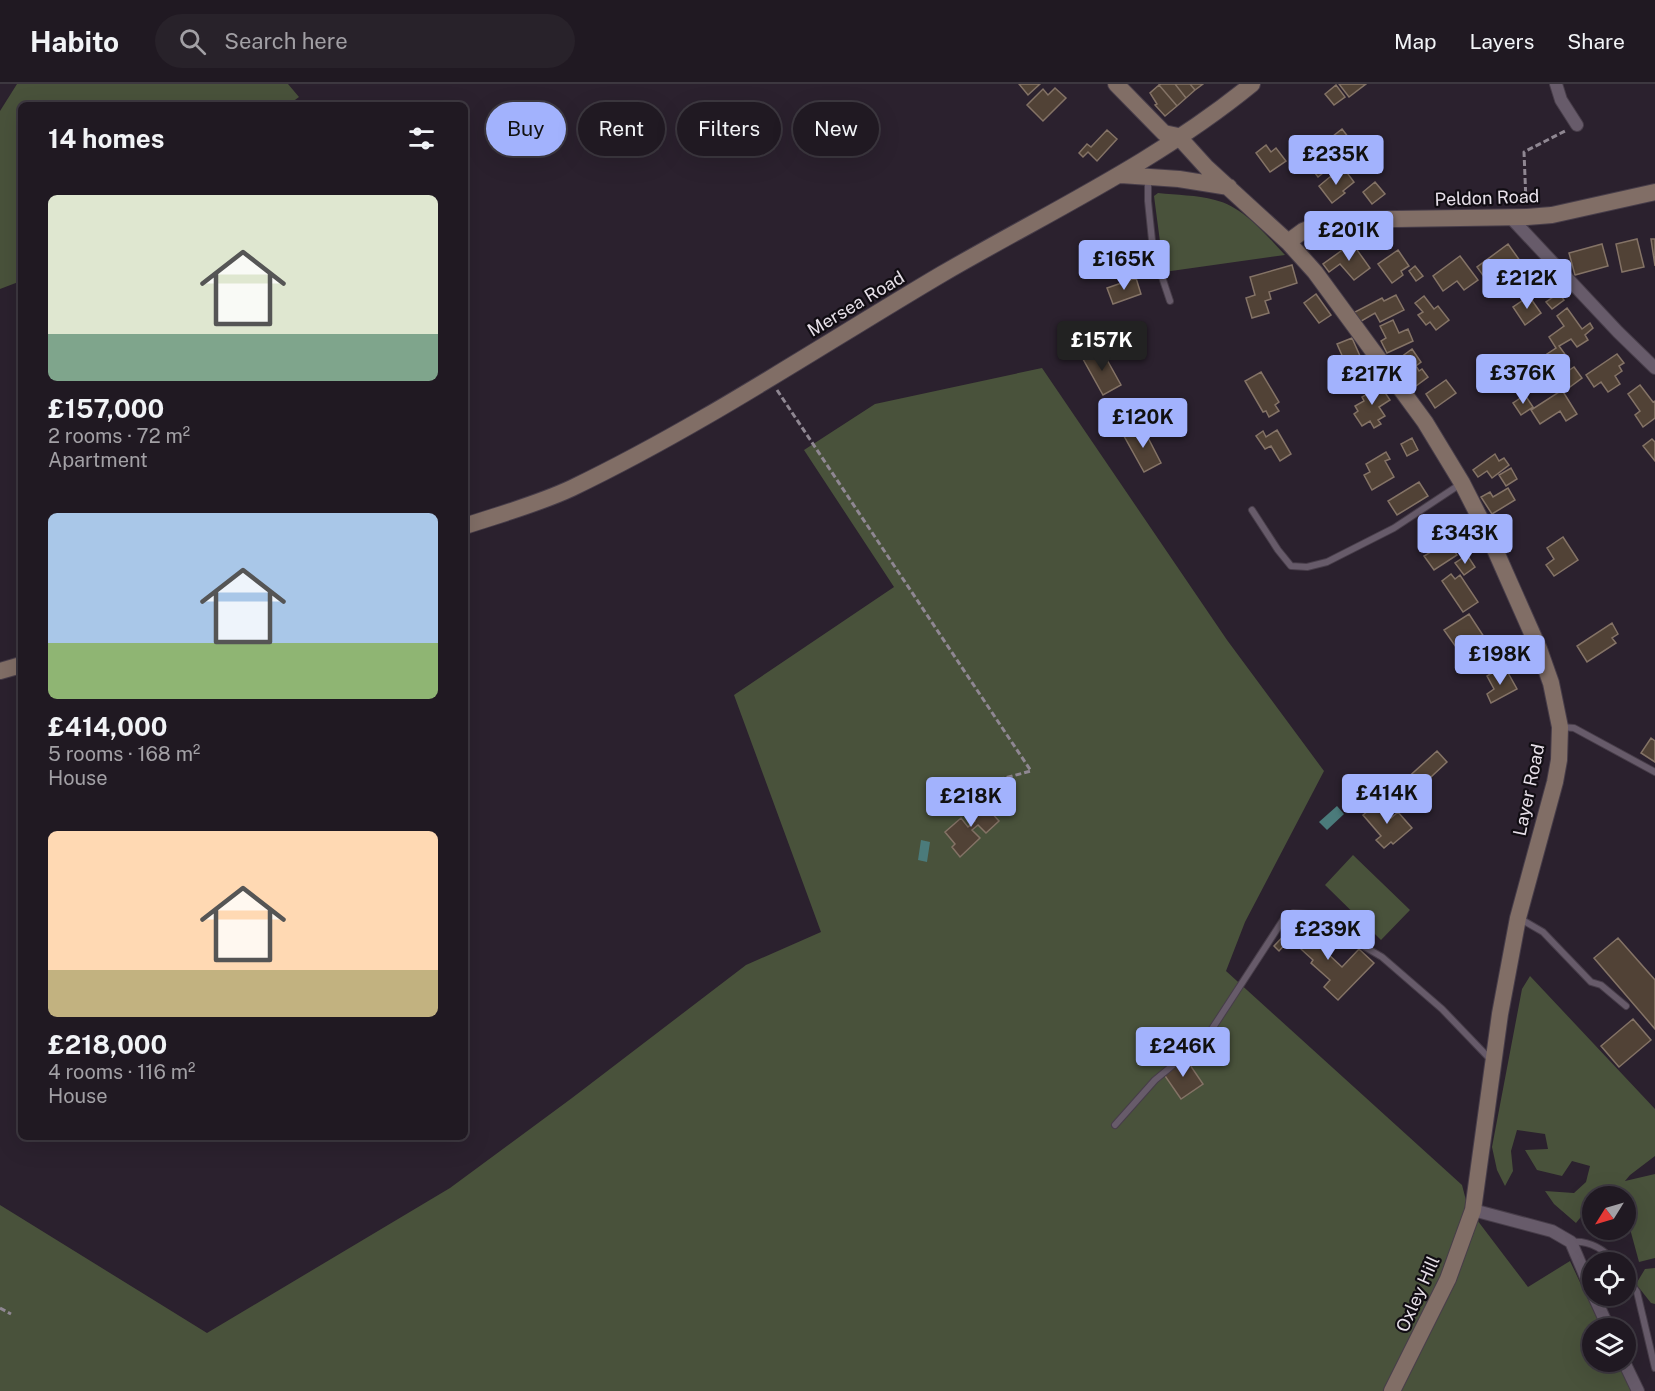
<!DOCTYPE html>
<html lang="en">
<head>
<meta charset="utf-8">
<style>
  :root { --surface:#201922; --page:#28222a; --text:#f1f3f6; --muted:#a2a0a5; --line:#3d3840; --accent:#a2b2fd }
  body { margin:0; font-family:"Public Sans",sans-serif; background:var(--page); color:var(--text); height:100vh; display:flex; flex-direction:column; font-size:22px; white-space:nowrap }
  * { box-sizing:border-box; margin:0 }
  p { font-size:20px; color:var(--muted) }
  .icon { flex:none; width:33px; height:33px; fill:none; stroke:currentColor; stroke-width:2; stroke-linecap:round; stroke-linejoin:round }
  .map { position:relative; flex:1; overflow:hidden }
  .panel { position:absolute; left:18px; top:18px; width:450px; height:1038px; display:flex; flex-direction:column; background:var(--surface); border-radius:9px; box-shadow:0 6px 24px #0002,0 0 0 2px var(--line) }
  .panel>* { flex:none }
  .hud { position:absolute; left:486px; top:18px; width:570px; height:54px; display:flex; gap:12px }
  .needle { width:39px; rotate:233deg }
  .fabs { position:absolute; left:1582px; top:1102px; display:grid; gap:12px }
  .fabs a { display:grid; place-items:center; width:54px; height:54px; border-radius:50%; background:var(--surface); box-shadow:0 6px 24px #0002,0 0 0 2px var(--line); font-size:30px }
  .price { position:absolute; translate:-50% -51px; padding:0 14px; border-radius:6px; background:var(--accent); color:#111; font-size:20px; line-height:39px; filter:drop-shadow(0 2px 3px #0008) }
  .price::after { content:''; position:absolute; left:50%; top:36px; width:18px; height:14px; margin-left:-9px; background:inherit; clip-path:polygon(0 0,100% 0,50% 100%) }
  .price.on { background:#222; color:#fff }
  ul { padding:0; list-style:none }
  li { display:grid; align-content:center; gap:12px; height:318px; padding:0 30px }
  li span { display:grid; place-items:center; height:186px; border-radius:9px; color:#555 }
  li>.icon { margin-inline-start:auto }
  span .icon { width:108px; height:108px; fill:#fffc; stroke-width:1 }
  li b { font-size:26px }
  h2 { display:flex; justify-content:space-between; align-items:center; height:72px; padding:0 30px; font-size:26px }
  .pill { padding:0 21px; border-radius:27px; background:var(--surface); box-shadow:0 6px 24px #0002,0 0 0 2px var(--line); font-size:21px; line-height:54px }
  .pill.on { background:var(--accent); color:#111 }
  header { display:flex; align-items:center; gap:36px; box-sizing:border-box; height:84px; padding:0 30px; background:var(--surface); border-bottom:2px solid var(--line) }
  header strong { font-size:28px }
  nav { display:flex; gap:33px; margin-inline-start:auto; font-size:21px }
  .search { width:420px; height:54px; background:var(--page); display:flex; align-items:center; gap:15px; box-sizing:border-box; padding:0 21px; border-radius:33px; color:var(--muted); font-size:22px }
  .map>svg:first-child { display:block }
  .green { fill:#49523b }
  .water { fill:#4b7b7b }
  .building { fill:#514236; stroke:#847366; stroke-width:1.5 }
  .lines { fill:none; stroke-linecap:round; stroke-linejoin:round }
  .lane-casing { stroke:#473d49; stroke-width:8 }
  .street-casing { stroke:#473d49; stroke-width:14 }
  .secondary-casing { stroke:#473d49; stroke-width:18 }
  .path { stroke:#8f8792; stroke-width:3; stroke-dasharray:6 3; stroke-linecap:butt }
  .lane { stroke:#675b6a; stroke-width:6 }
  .street { stroke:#675b6a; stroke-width:12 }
  .secondary { stroke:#816e66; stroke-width:16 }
  .labels { text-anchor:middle; stroke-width:4.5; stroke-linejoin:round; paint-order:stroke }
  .street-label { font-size:18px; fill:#e7e0e9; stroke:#110d13 }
</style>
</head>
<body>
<header>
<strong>Habito</strong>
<div class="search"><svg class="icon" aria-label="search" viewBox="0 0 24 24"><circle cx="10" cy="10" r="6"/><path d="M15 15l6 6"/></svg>Search here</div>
<nav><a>Map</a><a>Layers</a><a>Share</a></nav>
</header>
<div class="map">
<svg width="1655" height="1307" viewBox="0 0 1655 1307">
  <rect width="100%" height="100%" fill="#2b212e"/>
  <path class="green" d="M 17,0 L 288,0 L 299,13 L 288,21 L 21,21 L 21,197 L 0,205 L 0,27 Z
    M 1158,109 C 1177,111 1196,111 1215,116 C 1244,123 1265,150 1285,171 L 1164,188 L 1154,112 Z
    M 1042,284 L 1227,556 L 1324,687 L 1245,838 L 1226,887 L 1462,1101 L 1468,1124 L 1528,1203 L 1570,1177 L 1602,1245 L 1593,1245 L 1593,1278 L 1618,1278 L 1632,1307 L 0,1307 L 0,1121 L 207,1249 L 450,1104 L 572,1014 L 746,881 L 821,848 L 734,611 L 894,503 L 804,366 L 875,320 Z
    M 1353,771 L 1410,826 L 1381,856 L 1325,801 Z
    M 1530,892 L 1655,1025 L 1655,1072 L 1630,1091 L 1625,1097 L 1655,1090 L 1655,1174 L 1639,1178 L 1626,1130 L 1626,1113 L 1622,1113 L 1619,1105 L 1615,1110 L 1594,1107 L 1588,1124 L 1576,1139 L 1554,1120 L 1545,1107 L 1574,1109 L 1586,1098 L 1590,1082 L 1572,1077 L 1562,1092 L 1537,1086 L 1525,1066 L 1548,1065 L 1545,1050 L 1517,1046 L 1511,1067 L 1513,1087 L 1505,1102 L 1497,1086 L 1492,1063 L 1522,905 Z
    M 1655,1184 L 1655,1220 L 1651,1219 L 1636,1200 L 1645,1185 Z"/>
  <path class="water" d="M 1337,722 L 1344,730 L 1327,746 L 1319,738 Z
    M 921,756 L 930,758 L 927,778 L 918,776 Z"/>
  <path class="building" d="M 1019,0 L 1040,0 L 1028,11 Z
    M 1161,0 L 1175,0 L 1186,14 L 1177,22 L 1159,1 Z
    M 1175,0 L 1190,0 L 1195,6 L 1186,14 Z
    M 1190,0 L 1203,0 L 1195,6 Z
    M 1339,0 L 1366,0 L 1349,13 Z
    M 1159,1 L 1177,22 L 1165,32 L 1155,21 L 1157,20 L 1150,9 Z
    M 1336,1 L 1345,13 L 1334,21 L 1325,10 Z
    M 1055,4 L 1066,14 L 1043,37 L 1027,21 L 1043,5 L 1048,11 Z
    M 1342,45 L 1356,63 L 1318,93 L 1304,75 Z
    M 1107,46 L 1117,55 L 1097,77 L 1088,68 L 1083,73 L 1079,69 L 1087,60 L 1091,63 Z
    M 1266,61 L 1271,68 L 1276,64 L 1286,77 L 1270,88 L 1256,69 Z
    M 1345,86 L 1354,98 L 1343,107 L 1345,109 L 1332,119 L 1319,102 L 1331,92 L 1333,95 Z
    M 1375,98 L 1385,110 L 1372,120 L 1363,108 Z
    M 1637,155 L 1644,183 L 1622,188 L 1616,160 Z
    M 1651,155 L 1655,155 L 1655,182 Z
    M 1352,159 L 1370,184 L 1354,196 L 1340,180 L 1329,188 L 1323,180 Z
    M 1508,160 L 1523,181 L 1502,197 L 1497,190 L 1487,197 L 1477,183 Z
    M 1602,160 L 1608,182 L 1575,191 L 1569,169 Z
    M 1398,166 L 1409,182 L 1401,187 L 1403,191 L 1392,199 L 1378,180 Z
    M 1460,172 L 1478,196 L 1464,206 L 1457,197 L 1443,207 L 1433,192 Z
    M 1292,181 L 1297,199 L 1269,208 L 1271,215 L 1265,217 L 1269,229 L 1252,234 L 1246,214 L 1255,211 L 1250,193 Z
    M 1415,182 L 1423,192 L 1416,197 L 1409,187 Z
    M 1136,194 L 1141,210 L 1113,220 L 1107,204 Z
    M 1559,209 L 1564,216 L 1552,225 L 1546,218 Z
    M 1316,210 L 1331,231 L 1319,239 L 1304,219 Z
    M 1396,211 L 1404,226 L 1380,238 L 1375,229 L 1358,239 L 1353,229 L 1382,214 L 1384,217 Z
    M 1424,212 L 1434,225 L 1438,222 L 1449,236 L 1436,246 L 1430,238 L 1426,241 L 1418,231 L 1423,228 L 1415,219 Z
    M 1529,212 L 1541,229 L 1525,241 L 1513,223 Z
    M 1567,224 L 1582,245 L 1590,239 L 1593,244 L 1585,251 L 1588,256 L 1577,263 L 1571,255 L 1559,262 L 1567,273 L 1554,282 L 1547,270 L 1556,264 L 1549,253 L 1564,242 L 1557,232 Z
    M 1393,236 L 1399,249 L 1408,245 L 1413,257 L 1387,269 L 1381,257 L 1386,254 L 1380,242 Z
    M 1352,254 L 1360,272 L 1355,275 L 1358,280 L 1348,285 L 1337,260 Z
    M 1101,265 L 1121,301 L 1103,311 L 1083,275 Z
    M 1412,265 L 1421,278 L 1416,282 L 1419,287 L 1422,285 L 1428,293 L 1412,305 L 1393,279 Z
    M 1617,270 L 1624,279 L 1619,282 L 1622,287 L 1615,292 L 1620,300 L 1608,308 L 1601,298 L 1594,303 L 1586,291 Z
    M 1535,272 L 1542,283 L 1531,292 L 1533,295 L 1515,308 L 1500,287 L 1519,274 L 1523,280 Z
    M 1574,283 L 1582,294 L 1570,303 L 1562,291 Z
    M 1261,288 L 1279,318 L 1275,321 L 1279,327 L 1269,333 L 1266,327 L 1263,328 L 1245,297 Z
    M 1446,296 L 1456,309 L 1435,324 L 1426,310 Z
    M 1371,298 L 1375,305 L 1380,301 L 1390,316 L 1379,323 L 1385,332 L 1378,336 L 1381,340 L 1374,344 L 1370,337 L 1362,342 L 1354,330 L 1358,327 L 1355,322 L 1364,317 L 1362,313 L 1369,309 L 1365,302 Z
    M 1640,301 L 1653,318 L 1655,317 L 1655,334 L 1643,343 L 1635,331 L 1640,327 L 1628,310 Z
    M 1562,306 L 1577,330 L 1566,337 L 1560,327 L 1540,340 L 1531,326 Z
    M 1525,311 L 1533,323 L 1521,331 L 1513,319 Z
    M 1142,342 L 1161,379 L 1144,388 L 1124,352 Z
    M 1277,346 L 1291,370 L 1280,377 L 1271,362 L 1265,365 L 1256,352 L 1263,347 L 1266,353 Z
    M 1412,354 L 1418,366 L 1407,372 L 1401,360 Z
    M 1652,355 L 1655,358 L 1655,377 L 1643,362 Z
    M 1386,368 L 1390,375 L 1385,377 L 1394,393 L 1372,406 L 1364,391 L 1370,388 L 1366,380 Z
    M 1495,370 L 1499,377 L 1504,374 L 1509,381 L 1492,394 L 1487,387 L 1478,393 L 1473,386 Z
    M 1511,384 L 1517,395 L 1506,402 L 1499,391 Z
    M 1419,398 L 1428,412 L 1397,431 L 1388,417 Z
    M 1508,404 L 1515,416 L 1492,430 L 1481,413 L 1490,408 L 1493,413 Z
    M 1447,432 L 1453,442 L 1443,450 L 1457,471 L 1434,486 L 1424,472 L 1431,468 L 1419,451 Z
    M 1563,453 L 1578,476 L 1554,492 L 1546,481 L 1554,475 L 1547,464 Z
    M 1467,471 L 1475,483 L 1464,491 L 1455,479 Z
    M 1451,490 L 1455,495 L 1460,491 L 1478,518 L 1463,528 L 1442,497 Z
    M 1469,530 L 1486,556 L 1490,553 L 1499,568 L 1478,582 L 1462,559 L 1456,563 L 1444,546 Z
    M 1612,539 L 1618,550 L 1612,554 L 1616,559 L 1587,578 L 1577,562 Z
    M 1495,587 L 1498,592 L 1507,587 L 1517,605 L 1491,619 L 1487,610 L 1494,605 L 1487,592 Z
    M 1651,654 L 1655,657 L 1655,678 L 1641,669 Z
    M 1437,667 L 1447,678 L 1415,708 L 1404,697 Z
    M 979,715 L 999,737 L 986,749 L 978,741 L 972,746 L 980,754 L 960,773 L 952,763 L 955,760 L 945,748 L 961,734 L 968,743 L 975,737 L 966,727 Z
    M 1378,719 L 1391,734 L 1398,728 L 1412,744 L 1393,760 L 1391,758 L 1384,764 L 1376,756 L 1381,752 L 1363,731 Z
    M 1305,839 L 1317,851 L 1312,855 L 1342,883 L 1359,865 L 1374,879 L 1338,916 L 1324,903 L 1330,896 L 1311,879 L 1313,876 L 1290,855 L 1279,867 L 1274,862 L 1293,842 L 1298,846 Z
    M 1618,854 L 1655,896 L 1655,945 L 1594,874 Z
    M 1633,935 L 1651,956 L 1619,983 L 1601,962 Z
    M 1189,971 L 1194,978 L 1190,981 L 1203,1000 L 1181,1015 L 1163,989 Z"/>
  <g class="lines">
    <defs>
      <path id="lane" d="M 1148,95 L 1148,117 L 1153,166 L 1170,217
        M 1252,426 L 1278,466 L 1291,482 L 1307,483 L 1327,478 L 1394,444 L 1462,399
        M 1561,643 L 1574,644 L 1655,688
        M 1519,834 L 1543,848 L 1591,898 L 1601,901 L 1626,922
        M 1115,1041 L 1155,996 L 1201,958 L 1212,945 L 1283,836 L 1293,829 L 1308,830 L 1382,873 L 1442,925 L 1490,975
        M 1571,1158 C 1590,1156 1604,1165 1616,1179
        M 1626,1192 L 1637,1208 L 1655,1284"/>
      <path id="street" d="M 1556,0 L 1561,16 L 1577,41
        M 1511,134 L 1618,248 L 1655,284
        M 1473,1126 L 1552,1147 L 1571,1158 L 1593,1210
        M 1594,1212 L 1609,1245
        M 1624,1278 L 1638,1307"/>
      <path id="secondary" d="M 1116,0 L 1164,49 L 1178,52
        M 1178,52 L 1207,84 L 1288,158 L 1315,188 L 1425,338 L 1462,399 L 1489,452 L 1539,565 L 1551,599 L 1560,643 L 1559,676 L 1555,698 L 1518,834 L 1500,930 L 1473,1126 L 1448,1195 L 1392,1307
        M 1121,91 L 1179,95 L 1229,103
        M 1288,158 L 1303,147 L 1331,136 L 1527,133 L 1552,131 L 1655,108
        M 465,442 C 501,430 538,420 572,404 C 701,342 820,262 942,190 C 1047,129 1158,77 1252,0
        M 0,587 L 21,581"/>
    </defs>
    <use href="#lane" class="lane-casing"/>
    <use href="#street" class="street-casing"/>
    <use href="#secondary" class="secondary-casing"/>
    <path class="path" d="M 1526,118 L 1524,68 L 1565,47
      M 777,306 L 1031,687 L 982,700 L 947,728
      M 0,1224 L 11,1230"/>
    <use href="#lane" class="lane"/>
    <use href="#street" class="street"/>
    <use href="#secondary" class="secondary"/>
  </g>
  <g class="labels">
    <g class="street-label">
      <text transform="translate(1487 114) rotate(-2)" y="6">Peldon Road</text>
      <text transform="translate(856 220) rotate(-31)" y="6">Mersea Road</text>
      <text transform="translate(1529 706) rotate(-78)" y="6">Layer Road</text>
      <text transform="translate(1418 1210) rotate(-66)" y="6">Oxley Hill</text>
    </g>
  </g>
</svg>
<div class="fabs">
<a><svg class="needle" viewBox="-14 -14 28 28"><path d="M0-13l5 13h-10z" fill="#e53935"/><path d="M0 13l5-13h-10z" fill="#a2a0a5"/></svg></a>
<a><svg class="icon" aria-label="locate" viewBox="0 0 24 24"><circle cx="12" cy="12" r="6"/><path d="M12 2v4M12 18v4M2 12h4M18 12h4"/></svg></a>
<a><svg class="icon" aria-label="layers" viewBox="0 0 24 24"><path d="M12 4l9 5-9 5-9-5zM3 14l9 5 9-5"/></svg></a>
</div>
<b class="price" style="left:1336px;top:102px">£235K</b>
<b class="price" style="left:1349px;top:178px">£201K</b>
<b class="price" style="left:1124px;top:207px">£165K</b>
<b class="price" style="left:1527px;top:226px">£212K</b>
<b class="price on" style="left:1102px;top:288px">£157K</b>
<b class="price" style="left:1523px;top:321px">£376K</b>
<b class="price" style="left:1372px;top:322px">£217K</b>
<b class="price" style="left:1143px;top:365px">£120K</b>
<b class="price" style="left:1465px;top:481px">£343K</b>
<b class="price" style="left:1500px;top:602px">£198K</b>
<b class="price" style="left:1387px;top:741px">£414K</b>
<b class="price" style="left:971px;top:744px">£218K</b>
<b class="price" style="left:1328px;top:877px">£239K</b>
<b class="price" style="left:1183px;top:994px">£246K</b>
<div class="hud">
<a class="pill on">Buy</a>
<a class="pill">Rent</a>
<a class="pill">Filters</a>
<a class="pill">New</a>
</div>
<section class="panel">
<h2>14 homes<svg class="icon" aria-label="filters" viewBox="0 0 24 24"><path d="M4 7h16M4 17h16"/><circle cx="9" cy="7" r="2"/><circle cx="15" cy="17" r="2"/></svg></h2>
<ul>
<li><span style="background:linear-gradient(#dfe7d0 75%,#7fa58c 0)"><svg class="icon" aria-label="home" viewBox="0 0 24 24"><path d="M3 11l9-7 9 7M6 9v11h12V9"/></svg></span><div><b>£157,000</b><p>2 rooms · 72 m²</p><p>Apartment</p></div></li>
<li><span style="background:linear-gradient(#a9c7e8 70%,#8fb573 0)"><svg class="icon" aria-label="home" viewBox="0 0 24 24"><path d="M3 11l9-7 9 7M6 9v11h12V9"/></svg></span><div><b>£414,000</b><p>5 rooms · 168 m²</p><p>House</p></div></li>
<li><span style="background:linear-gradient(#ffd9b3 75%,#c2b280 0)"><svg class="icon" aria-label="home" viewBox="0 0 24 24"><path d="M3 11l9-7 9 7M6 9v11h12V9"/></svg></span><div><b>£218,000</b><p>4 rooms · 116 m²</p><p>House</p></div></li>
</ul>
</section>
</div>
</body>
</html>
